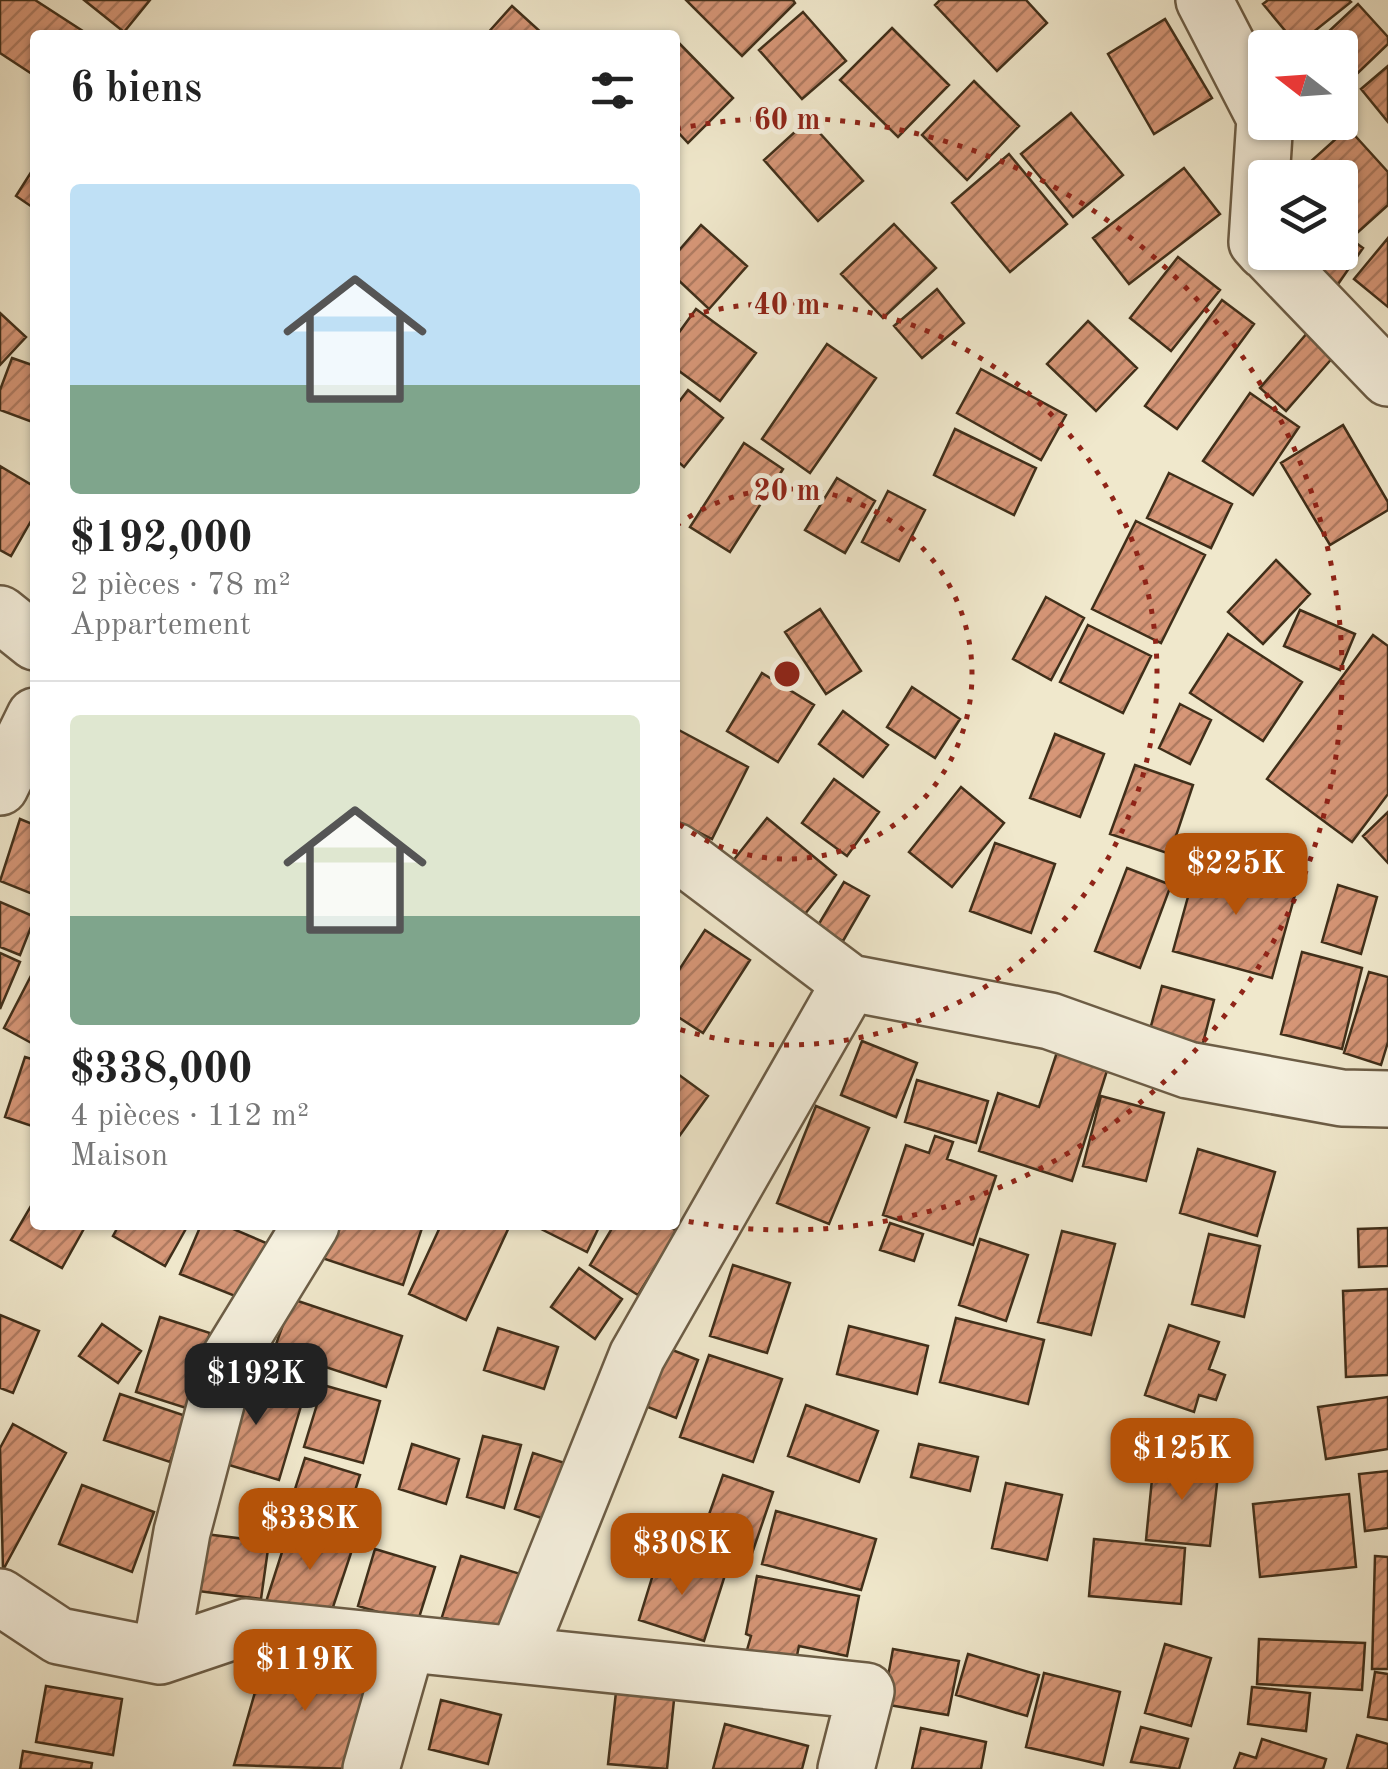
<!DOCTYPE html>
<html lang="fr">
<head>
<meta charset="utf-8">
<style>
  :root { --surface:#fff; --page:#f6f6f6; --text:#222; --muted:#767676; --line:#e0e0e0; --accent:#b45309 }
  body { margin:0; font-family:"Old Standard TT",serif; background:var(--page); color:var(--text); height:100vh; display:flex; flex-direction:column; font-size:38px; white-space:nowrap }
  * { box-sizing:border-box; margin:0 }
  p { font-size:32px; color:var(--muted) }
  .icon { flex:none; width:55px; height:55px; fill:none; stroke:currentColor; stroke-width:2; stroke-linecap:round; stroke-linejoin:round }
  .map { position:relative; flex:1; overflow:hidden }
  .details { position:absolute; left:30px; top:30px; width:650px; height:1200px; display:flex; flex-direction:column; background:var(--surface); border-radius:10px; box-shadow:0 2px 8px #0004 }
  .details>* { flex:none }
  .needle { width:65px; rotate:287deg }
  .tools { position:absolute; left:1248px; top:30px; display:grid; gap:20px }
  .tools a { display:grid; place-items:center; width:110px; height:110px; border-radius:10px; background:var(--surface); box-shadow:0 2px 8px #0004; font-size:50px }
  .price { position:absolute; translate:-50% -85px; padding:0 22px; border-radius:20px; background:var(--accent); color:#fff; font-size:32px; line-height:65px; filter:drop-shadow(0 2px 5px #0008) }
  .price::after { content:''; position:absolute; left:50%; top:60px; width:30px; height:22px; margin-left:-15px; background:inherit; clip-path:polygon(0 0,100% 0,50% 100%) }
  .price.current { background:#222; color:#fff }
  ul { padding:0; list-style:none }
  li { display:grid; align-content:center; gap:20px; height:530px; padding:0 40px }
  li+li { border-top:2px solid var(--line) }
  li span { display:grid; place-items:center; height:310px; border-radius:10px; color:#555 }
  li>.icon { margin-inline-start:auto }
  span .icon { width:180px; height:180px; fill:#fffc; stroke-width:1 }
  li b { font-size:42px }
  h2 { display:flex; justify-content:space-between; align-items:center; height:120px; padding:0 40px; font-size:42px }
  .map>svg:first-child { display:block }
  .building { fill:url(#building-hatch); stroke:#402f1a; stroke-width:2.5 }
  .lines { fill:none; stroke-linecap:round; stroke-linejoin:round }
  .street-casing { stroke:#6c5d46; stroke-width:60 }
  .street { stroke:#f5f0de; stroke-width:55 }
  .ring { fill:none; stroke:#8f2418; stroke-width:5; stroke-dasharray:5 10 }
  .centre { fill:#8f2418; stroke:#f5f0de; stroke-width:5 }
  .ring-label { font-size:30px; text-anchor:middle; font-weight:bold; fill:#8f2418; stroke:#f5f0de; stroke-width:10; stroke-linejoin:round; paint-order:stroke }
</style>
</head>
<body>
<div class="map">
<svg width="1388" height="1769" viewBox="0 0 1388 1769">
  <defs>
    <pattern id="building-hatch" width="6" height="6" patternUnits="userSpaceOnUse" patternTransform="scale(2.5)"><rect width="6" height="6" fill="#d69677"/><path d="M-1 1l2-2M0 6l6-6M5 7l2-2" fill="none" stroke="#af7b61"/></pattern>
  </defs>
  <rect width="100%" height="100%" fill="#f0e8cc"/>
  <filter id="stains"><feTurbulence type="fractalNoise" baseFrequency=".002" numOctaves="4"/><feColorMatrix values="0 0 0 0 .2 0 0 0 0 .09 0 0 0 0 .02 0 0 0 .5 -.17"/></filter>
  <radialGradient id="worn" r=".72"><stop offset=".6" stop-color="#630" stop-opacity="0"/><stop offset="1" stop-color="#630" stop-opacity=".3"/></radialGradient>
  <path class="building" d="M 0,0 L 35,0 L 89,35 L 35,35 L 35,76 L 0,53 Z
    M 84,0 L 150,0 L 124,32 Z
    M 686,0 L 793,0 L 795,3 L 742,56 Z
    M 940,0 L 1026,0 L 1047,23 L 997,71 L 935,5 Z
    M 1268,0 L 1349,0 L 1351,2 L 1297,45 L 1263,4 Z
    M 1358,4 L 1388,37 L 1388,44 L 1340,90 L 1340,48 L 1311,48 Z
    M 512,6 L 544,35 L 486,35 Z
    M 803,12 L 846,61 L 802,99 L 759,50 Z
    M 1165,19 L 1212,98 L 1154,134 L 1108,54 Z
    M 892,28 L 949,85 L 898,137 L 840,80 Z
    M 675,39 L 733,98 L 688,143 L 675,129 Z
    M 1388,66 L 1388,122 L 1361,89 Z
    M 974,81 L 1019,126 L 967,180 L 922,135 Z
    M 1071,113 L 1123,175 L 1073,217 L 1021,154 Z
    M 808,120 L 863,181 L 818,221 L 764,160 Z
    M 1348,128 L 1388,172 L 1388,205 L 1357,233 L 1340,215 L 1340,178 L 1306,178 L 1300,171 Z
    M 1009,154 L 1067,224 L 1010,272 L 952,203 Z
    M 35,166 L 35,209 L 16,196 Z
    M 1184,168 L 1220,214 L 1129,284 L 1093,238 Z
    M 894,224 L 936,268 L 883,318 L 841,274 Z
    M 701,225 L 747,266 L 709,309 L 675,277 L 675,255 Z
    M 1340,231 L 1363,248 L 1334,290 L 1304,268 L 1314,252 L 1340,252 Z
    M 1388,238 L 1388,307 L 1354,279 Z
    M 1178,257 L 1220,290 L 1171,351 L 1130,318 Z
    M 937,289 L 964,323 L 922,358 L 894,326 Z
    M 1222,300 L 1254,324 L 1177,429 L 1145,406 Z
    M 696,309 L 756,353 L 720,401 L 675,368 L 675,338 Z
    M 0,313 L 26,337 L 0,365 Z
    M 1088,321 L 1137,368 L 1096,411 L 1047,364 Z
    M 1308,332 L 1335,355 L 1286,411 L 1260,388 Z
    M 827,344 L 876,378 L 810,473 L 762,439 Z
    M 12,358 L 35,366 L 35,423 L 0,410 L 0,390 Z
    M 981,369 L 1066,415 L 1041,460 L 957,413 Z
    M 688,390 L 723,418 L 684,467 L 675,459 L 675,407 Z
    M 1250,393 L 1299,427 L 1253,495 L 1203,461 Z
    M 1343,425 L 1388,502 L 1388,510 L 1330,545 L 1281,463 Z
    M 955,429 L 1036,468 L 1014,515 L 934,475 Z
    M 744,443 L 783,469 L 730,552 L 690,527 Z
    M 0,466 L 35,487 L 35,514 L 11,556 L 0,550 Z
    M 1169,473 L 1232,504 L 1211,548 L 1147,518 Z
    M 837,478 L 875,501 L 845,553 L 805,530 Z
    M 888,491 L 925,510 L 899,561 L 862,542 Z
    M 1136,521 L 1205,555 L 1161,643 L 1092,609 Z
    M 1276,560 L 1310,594 L 1263,644 L 1228,612 Z
    M 1046,597 L 1084,618 L 1051,680 L 1013,659 Z
    M 820,609 L 861,671 L 826,694 L 785,632 Z
    M 1300,610 L 1355,634 L 1340,670 L 1284,646 Z
    M 1088,625 L 1151,656 L 1123,713 L 1060,682 Z
    M 1228,634 L 1302,682 L 1263,741 L 1190,693 Z
    M 1373,635 L 1388,646 L 1388,794 L 1352,842 L 1267,779 Z
    M 762,673 L 814,705 L 778,762 L 727,731 Z
    M 912,687 L 960,719 L 935,758 L 887,727 Z
    M 1180,704 L 1211,720 L 1190,764 L 1159,748 Z
    M 843,711 L 888,745 L 863,777 L 819,744 Z
    M 675,728 L 748,767 L 712,839 L 675,820 Z
    M 1055,734 L 1104,754 L 1080,817 L 1030,798 Z
    M 1135,765 L 1193,785 L 1170,854 L 1110,834 Z
    M 834,779 L 879,812 L 847,856 L 802,823 Z
    M 961,787 L 1004,823 L 952,887 L 909,852 Z
    M 1388,812 L 1388,863 L 1363,836 Z
    M 767,818 L 836,875 L 801,919 L 732,862 Z
    M 20,819 L 35,825 L 35,895 L 0,881 Z
    M 995,843 L 1055,864 L 1031,933 L 970,911 Z
    M 1199,857 L 1298,884 L 1272,978 L 1173,951 Z
    M 1127,868 L 1171,885 L 1140,968 L 1095,951 Z
    M 844,882 L 869,896 L 843,941 L 817,927 Z
    M 1338,885 L 1377,897 L 1361,954 L 1322,942 Z
    M 0,902 L 35,917 L 20,955 L 0,947 Z
    M 705,930 L 750,960 L 703,1033 L 675,1015 L 675,976 Z
    M 1302,952 L 1362,968 L 1342,1049 L 1281,1034 Z
    M 0,953 L 20,962 L 0,1009 Z
    M 35,968 L 35,1045 L 4,1028 Z
    M 1369,972 L 1388,977 L 1388,1042 L 1381,1065 L 1344,1053 Z
    M 1162,986 L 1214,1000 L 1202,1047 L 1149,1033 Z
    M 862,1041 L 917,1063 L 896,1117 L 841,1095 Z
    M 1060,1043 L 1111,1058 L 1072,1181 L 979,1151 L 998,1093 L 1039,1107 Z
    M 25,1057 L 35,1060 L 35,1127 L 5,1117 Z
    M 675,1072 L 708,1096 L 675,1142 Z
    M 917,1080 L 988,1101 L 976,1143 L 905,1122 Z
    M 1101,1096 L 1164,1113 L 1146,1181 L 1083,1166 Z
    M 816,1106 L 869,1128 L 829,1224 L 777,1203 Z
    M 935,1136 L 953,1142 L 947,1159 L 996,1176 L 973,1245 L 883,1215 L 906,1145 L 929,1153 Z
    M 1198,1149 L 1275,1172 L 1257,1236 L 1180,1213 Z
    M 35,1199 L 35,1225 L 86,1225 L 62,1268 L 11,1240 Z
    M 890,1223 L 923,1234 L 914,1261 L 880,1250 Z
    M 119,1225 L 188,1225 L 165,1266 L 113,1236 Z
    M 201,1225 L 224,1225 L 273,1246 L 250,1302 L 180,1274 Z
    M 330,1225 L 423,1225 L 403,1285 L 319,1257 Z
    M 441,1225 L 510,1225 L 466,1320 L 409,1294 Z
    M 533,1225 L 600,1225 L 587,1252 Z
    M 614,1225 L 666,1225 L 677,1231 L 638,1295 L 590,1265 Z
    M 1388,1228 L 1388,1266 L 1359,1267 L 1358,1229 Z
    M 1062,1231 L 1115,1244 L 1091,1335 L 1038,1322 Z
    M 1209,1234 L 1260,1246 L 1244,1317 L 1192,1304 Z
    M 980,1239 L 1028,1255 L 1006,1321 L 959,1305 Z
    M 733,1265 L 790,1283 L 767,1353 L 710,1336 Z
    M 579,1268 L 622,1299 L 595,1339 L 551,1307 Z
    M 1388,1289 L 1388,1375 L 1346,1377 L 1343,1291 Z
    M 292,1299 L 402,1336 L 386,1387 L 274,1350 Z
    M 0,1315 L 39,1331 L 13,1393 L 0,1388 Z
    M 160,1317 L 210,1333 L 186,1408 L 136,1392 Z
    M 956,1318 L 1044,1340 L 1028,1404 L 940,1382 Z
    M 102,1324 L 141,1351 L 118,1383 L 79,1356 Z
    M 1169,1325 L 1219,1342 L 1209,1369 L 1225,1375 L 1216,1400 L 1199,1395 L 1194,1412 L 1145,1395 Z
    M 849,1326 L 928,1346 L 917,1394 L 837,1374 Z
    M 498,1328 L 558,1347 L 544,1389 L 484,1370 Z
    M 657,1344 L 698,1360 L 676,1418 L 635,1402 Z
    M 709,1355 L 782,1379 L 753,1462 L 680,1437 Z
    M 233,1377 L 304,1396 L 279,1480 L 209,1459 Z
    M 323,1385 L 380,1401 L 363,1463 L 304,1447 Z
    M 120,1394 L 186,1416 L 170,1462 L 104,1440 Z
    M 1388,1397 L 1388,1449 L 1326,1459 L 1318,1407 Z
    M 806,1405 L 878,1431 L 859,1482 L 788,1456 Z
    M 13,1424 L 66,1453 L 3,1570 L 0,1448 Z
    M 483,1436 L 521,1445 L 504,1508 L 467,1497 Z
    M 412,1444 L 459,1459 L 446,1504 L 399,1489 Z
    M 919,1444 L 978,1457 L 970,1491 L 911,1477 Z
    M 533,1453 L 568,1464 L 550,1521 L 515,1509 Z
    M 305,1458 L 360,1475 L 342,1532 L 287,1514 Z
    M 1154,1459 L 1219,1466 L 1210,1546 L 1146,1540 Z
    M 1388,1471 L 1388,1528 L 1365,1531 L 1359,1474 Z
    M 723,1475 L 773,1492 L 746,1571 L 695,1554 Z
    M 1006,1483 L 1062,1495 L 1047,1560 L 992,1548 Z
    M 82,1485 L 154,1512 L 132,1572 L 59,1544 Z
    M 1349,1494 L 1356,1567 L 1260,1577 L 1253,1504 Z
    M 776,1511 L 876,1539 L 861,1590 L 762,1564 Z
    M 291,1524 L 354,1544 L 328,1622 L 266,1602 Z
    M 197,1533 L 269,1542 L 261,1599 L 190,1590 Z
    M 1094,1539 L 1185,1548 L 1181,1604 L 1089,1596 Z
    M 375,1549 L 435,1567 L 417,1624 L 358,1606 Z
    M 659,1555 L 725,1575 L 704,1641 L 639,1620 Z
    M 461,1556 L 527,1576 L 508,1638 L 442,1617 Z
    M 1375,1556 L 1388,1557 L 1388,1669 L 1372,1669 Z
    M 757,1576 L 859,1596 L 847,1656 L 799,1646 L 796,1660 L 747,1650 L 751,1636 L 746,1634 Z
    M 1259,1639 L 1365,1643 L 1362,1690 L 1257,1684 Z
    M 1165,1644 L 1211,1658 L 1191,1726 L 1145,1713 Z
    M 268,1647 L 377,1678 L 351,1769 L 234,1765 Z
    M 893,1649 L 959,1661 L 948,1715 L 883,1704 Z
    M 968,1654 L 1039,1675 L 1027,1716 L 956,1695 Z
    M 1375,1672 L 1388,1674 L 1388,1720 L 1368,1717 Z
    M 1044,1673 L 1120,1692 L 1103,1765 L 1026,1747 Z
    M 618,1674 L 676,1680 L 667,1769 L 608,1764 Z
    M 46,1686 L 122,1699 L 113,1755 L 36,1742 Z
    M 1252,1687 L 1310,1693 L 1306,1731 L 1248,1724 Z
    M 441,1700 L 501,1715 L 488,1764 L 429,1749 Z
    M 725,1724 L 808,1746 L 802,1769 L 713,1769 Z
    M 1141,1727 L 1188,1739 L 1179,1769 L 1131,1762 Z
    M 921,1728 L 986,1742 L 981,1769 L 912,1769 Z
    M 1357,1735 L 1388,1744 L 1388,1769 L 1347,1769 Z
    M 1262,1739 L 1326,1759 L 1323,1769 L 1234,1769 L 1240,1753 L 1256,1758 Z
    M 23,1751 L 92,1763 L 91,1769 L 20,1769 Z"/>
  <g class="lines">
    <defs>
      <path id="street" d="M 1204,0 L 1265,118 L 1257,242 L 1265,251
        M 1267,252 L 1388,378
        M 0,614 L 35,642
        M 0,787 L 35,716
        M 675,851 L 850,983 L 1050,1021 L 1188,1070 L 1342,1098 L 1388,1099
        M 0,1597 L 59,1636 L 160,1656 L 246,1627 L 866,1691 L 846,1769
        M 517,1655 L 637,1356 L 850,983
        M 160,1656 L 182,1532 L 227,1362 L 311,1225
        M 371,1769 L 406,1647"/>
    </defs>
    <use href="#street" class="street-casing"/>
    <use href="#street" class="street"/>
  </g>
  <g class="ring">
    <path d="M676 526A185 185 0 1 1 676 822"/>
    <path d="M675 320A371 371 0 1 1 675 1028"/>
    <path d="M676 129A556 556 0 1 1 676 1219"/>
  </g>
  <circle cx="787" cy="674" r="15" class="centre"/>
  <g class="ring-label">
    <text x="787" y="129">60 m</text>
    <text x="787" y="314">40 m</text>
    <text x="787" y="500">20 m</text>
  </g>
  <rect width="100%" height="100%" filter="url(#stains)"/>
  <rect width="100%" height="100%" fill="url(#worn)"/>
</svg>
<div class="tools">
<a><svg class="needle" viewBox="-14 -14 28 28"><path d="M0-13l5 13h-10z" fill="#e53935"/><path d="M0 13l5-13h-10z" fill="#767676"/></svg></a>
<a><svg class="icon" aria-label="layers" viewBox="0 0 24 24"><path d="M12 4l9 5-9 5-9-5zM3 14l9 5 9-5"/></svg></a>
</div>
<b class="price" style="left:1236px;top:918px">$225K</b>
<b class="price current" style="left:256px;top:1428px">$192K</b>
<b class="price" style="left:1182px;top:1503px">$125K</b>
<b class="price" style="left:310px;top:1573px">$338K</b>
<b class="price" style="left:682px;top:1598px">$308K</b>
<b class="price" style="left:305px;top:1714px">$119K</b>
<section class="details">
<h2>6 biens<svg class="icon" aria-label="filters" viewBox="0 0 24 24"><path d="M4 7h16M4 17h16"/><circle cx="9" cy="7" r="2"/><circle cx="15" cy="17" r="2"/></svg></h2>
<ul>
<li><span style="background:linear-gradient(#bfe0f5 65%,#7fa58c 0)"><svg class="icon" aria-label="home" viewBox="0 0 24 24"><path d="M3 11l9-7 9 7M6 9v11h12V9"/></svg></span><div><b>$192,000</b><p>2 pièces · 78 m²</p><p>Appartement</p></div></li>
<li><span style="background:linear-gradient(#dfe7d0 65%,#7fa58c 0)"><svg class="icon" aria-label="home" viewBox="0 0 24 24"><path d="M3 11l9-7 9 7M6 9v11h12V9"/></svg></span><div><b>$338,000</b><p>4 pièces · 112 m²</p><p>Maison</p></div></li>
</ul>
</section>
</div>
</body>
</html>
